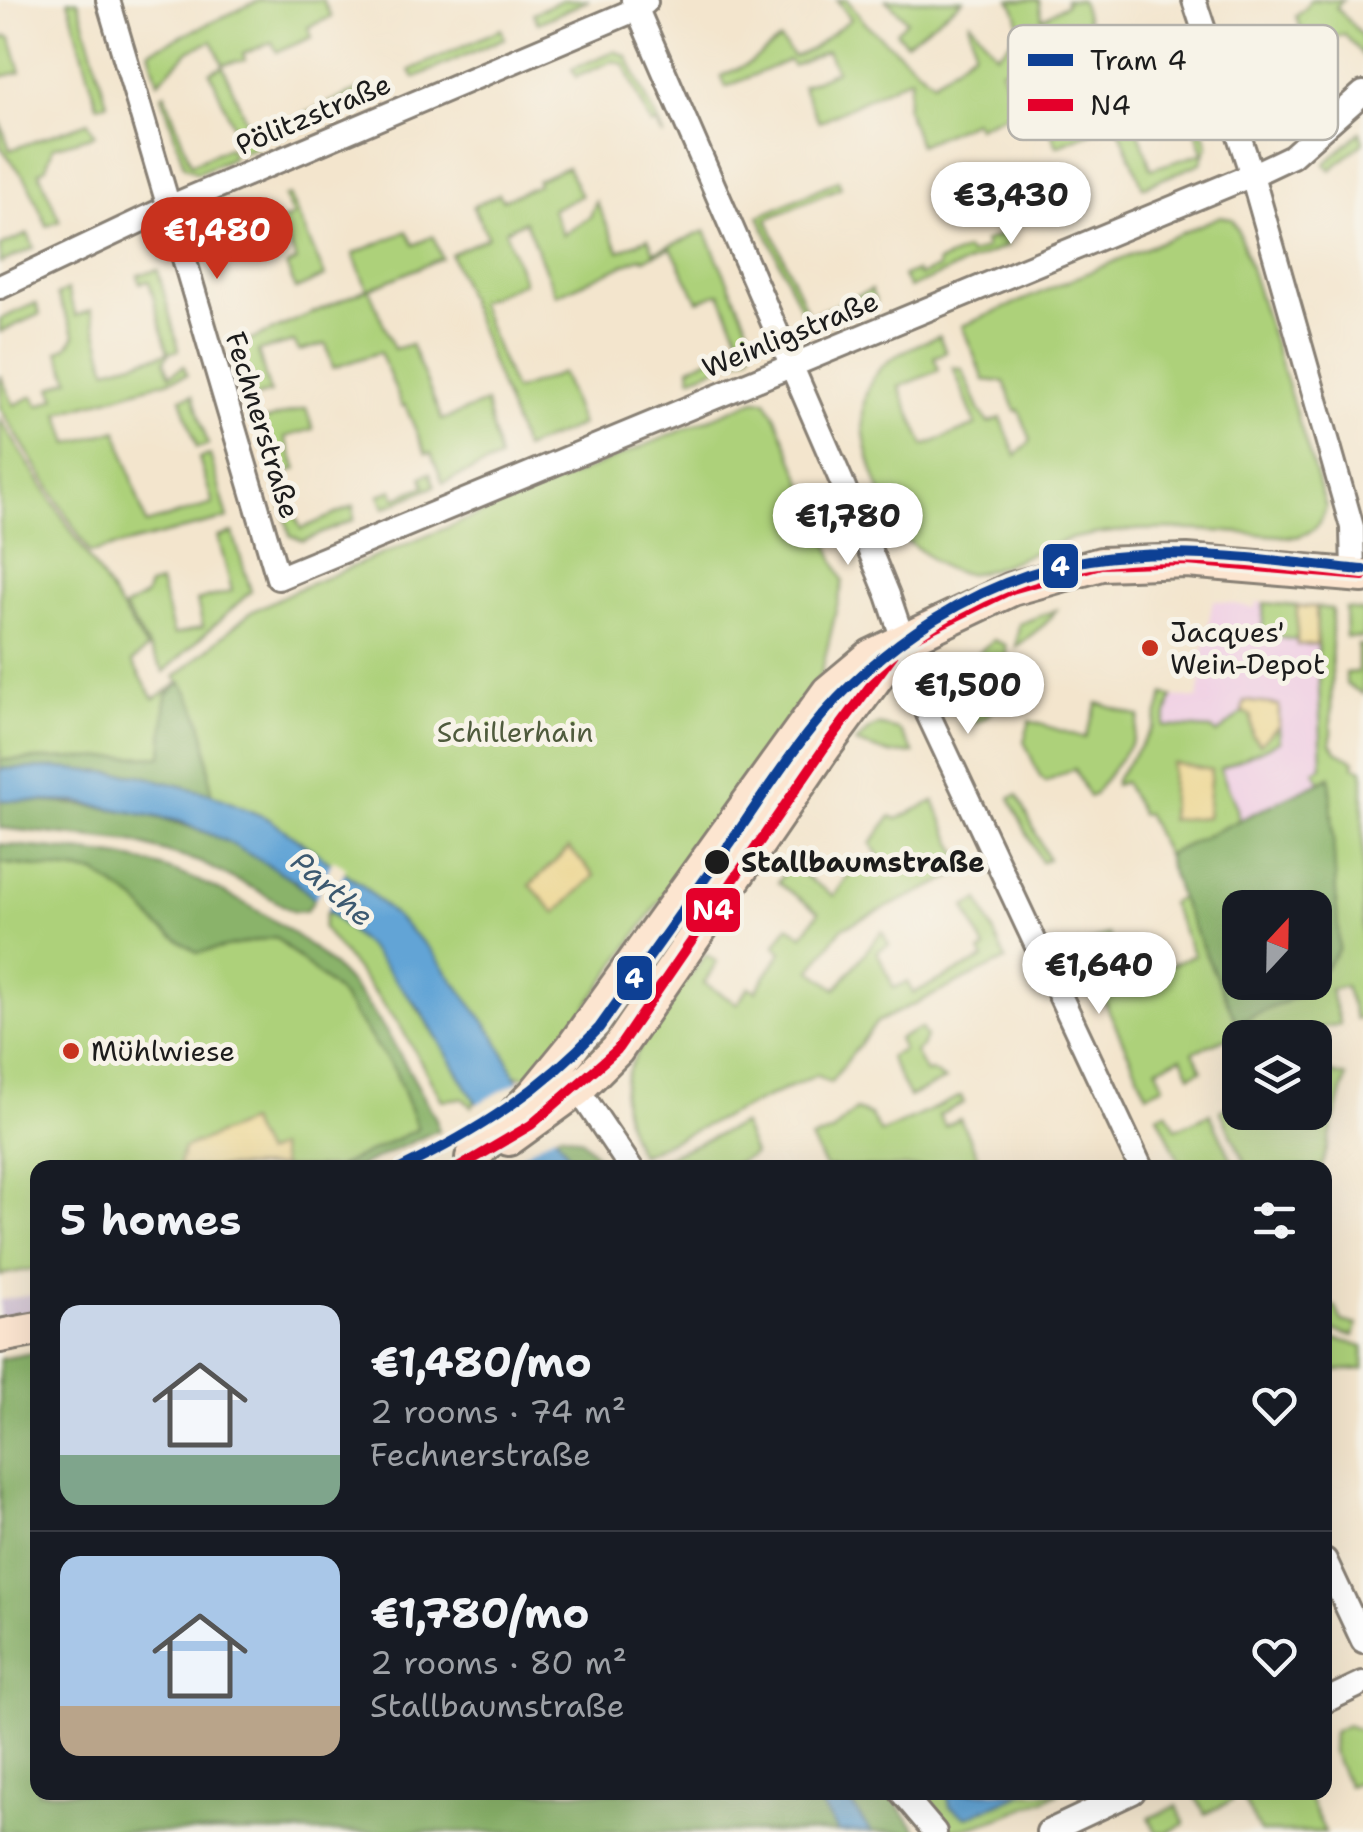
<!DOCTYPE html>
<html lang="en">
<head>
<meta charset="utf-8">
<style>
  :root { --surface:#171b24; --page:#20242c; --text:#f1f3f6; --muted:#9ea1a6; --line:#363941; --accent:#c8321e }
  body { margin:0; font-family:"Shantell Sans",sans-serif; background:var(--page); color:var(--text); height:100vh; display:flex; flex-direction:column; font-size:38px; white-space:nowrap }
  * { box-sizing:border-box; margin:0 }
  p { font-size:32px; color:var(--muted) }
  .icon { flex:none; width:55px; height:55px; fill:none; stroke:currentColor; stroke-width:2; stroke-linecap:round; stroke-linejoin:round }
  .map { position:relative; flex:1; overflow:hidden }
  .side { position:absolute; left:30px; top:1160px; width:1302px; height:640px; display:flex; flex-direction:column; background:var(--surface); border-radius:20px; box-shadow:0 10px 40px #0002 }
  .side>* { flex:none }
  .needle { width:65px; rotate:22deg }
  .buttons { position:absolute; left:1222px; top:890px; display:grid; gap:20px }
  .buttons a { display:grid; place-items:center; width:110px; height:110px; border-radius:20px; background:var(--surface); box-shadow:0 10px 40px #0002; font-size:50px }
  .price { position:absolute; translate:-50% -85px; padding:0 22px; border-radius:35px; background:#fff; color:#222; font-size:32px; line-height:65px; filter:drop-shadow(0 2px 5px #0008) }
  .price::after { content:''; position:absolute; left:50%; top:60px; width:30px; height:22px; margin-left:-15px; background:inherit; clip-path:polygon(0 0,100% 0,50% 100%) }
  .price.active { background:var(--accent); color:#fff }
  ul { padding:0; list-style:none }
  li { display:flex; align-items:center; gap:30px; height:250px; padding:0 30px }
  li+li { border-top:2px solid var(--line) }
  li span { display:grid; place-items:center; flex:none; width:280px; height:200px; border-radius:20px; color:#555 }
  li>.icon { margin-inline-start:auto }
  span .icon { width:120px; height:120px; fill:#fffc; stroke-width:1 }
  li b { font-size:42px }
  h2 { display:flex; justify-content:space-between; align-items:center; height:120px; padding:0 30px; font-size:42px }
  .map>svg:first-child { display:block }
  .built { fill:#f0d0e4 }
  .industrial { fill:#cebed1 }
  .green { fill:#add17a; stroke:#64764b; stroke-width:2.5 }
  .forest { fill:#8ab36a; stroke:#536843; stroke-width:2.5 }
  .sand { fill:#eeda9e; stroke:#857b5d; stroke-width:2.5 }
  .water { fill:#62a4d6; stroke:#3f6079; stroke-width:2.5 }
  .pier { fill:#f3e5cd }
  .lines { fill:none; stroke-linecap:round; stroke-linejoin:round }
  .minor-casing { stroke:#888074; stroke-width:28 }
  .secondary-casing { stroke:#888074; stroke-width:38 }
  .minor { stroke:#fff; stroke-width:22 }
  .secondary { stroke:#fce5d0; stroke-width:32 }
  .bus-1-casing { stroke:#f7f3e8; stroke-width:18 }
  .bus-1 { stroke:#e4002b; stroke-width:10 }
  .tram-1-casing { stroke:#f7f3e8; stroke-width:18 }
  .tram-1 { stroke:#0e4094; stroke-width:10 }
  .poi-dot { fill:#c8321e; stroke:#f7f3e8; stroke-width:4 }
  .stop-dot { fill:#1c1c1c; stroke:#f7f3e8; stroke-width:4 }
  .labels { text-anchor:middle; stroke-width:10; stroke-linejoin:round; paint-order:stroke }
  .street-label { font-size:28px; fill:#1c1c1c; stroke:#f7f3e8 }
  .poi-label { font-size:28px; fill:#1c1c1c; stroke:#f7f3e8; text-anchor:start }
  .park-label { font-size:28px; fill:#4f5b3d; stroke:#f7f3e8 }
  .stop-label { font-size:28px; font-weight:bold; fill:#1c1c1c; stroke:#f7f3e8; text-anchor:start }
  .water-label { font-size:30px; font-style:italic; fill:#3c5970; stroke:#f7f3e8 }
  .key { fill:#f7f3e8; stroke:#b5b2ab; stroke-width:2.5 }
  .key-label { font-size:28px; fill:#1c1c1c }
  .line-badge { stroke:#f7f3e8; stroke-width:4 }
  .badge-label { font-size:28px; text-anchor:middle; font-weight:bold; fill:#fff }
</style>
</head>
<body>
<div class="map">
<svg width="1363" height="1832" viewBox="0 0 1363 1832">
  <rect width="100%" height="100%" fill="#f7f3e8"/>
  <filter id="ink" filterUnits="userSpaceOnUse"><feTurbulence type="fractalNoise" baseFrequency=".01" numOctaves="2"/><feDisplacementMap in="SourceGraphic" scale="20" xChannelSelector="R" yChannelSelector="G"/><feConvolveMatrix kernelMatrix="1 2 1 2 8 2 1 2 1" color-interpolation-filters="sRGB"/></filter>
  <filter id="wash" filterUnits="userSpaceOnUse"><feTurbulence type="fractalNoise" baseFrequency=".0048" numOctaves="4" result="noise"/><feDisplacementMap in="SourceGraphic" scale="40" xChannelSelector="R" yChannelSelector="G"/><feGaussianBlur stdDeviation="2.25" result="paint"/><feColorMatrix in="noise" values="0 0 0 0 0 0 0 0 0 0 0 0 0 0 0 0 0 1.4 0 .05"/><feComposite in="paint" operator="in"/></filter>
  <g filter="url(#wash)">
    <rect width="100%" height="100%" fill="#f3e5cd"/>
    <path class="built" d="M 1213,600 L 1255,608 L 1256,602 L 1332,609 L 1330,777 L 1166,855 L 1141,803 L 1172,697 L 1198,699 L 1201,680 L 1198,679 Z"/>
    <path class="industrial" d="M 37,1294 L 37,1317 L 0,1324 L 0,1300 Z"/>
    <path class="green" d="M 68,0 L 78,0 L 107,103 L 97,105 Z
      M 260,0 L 323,0 L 331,17 L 308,27 L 312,37 L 277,52 L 272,42 L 243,54 L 245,60 L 223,64 L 212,41 L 190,50 L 158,82 L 149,51 Z
      M 562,0 L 589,0 L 538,23 L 533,13 Z
      M 837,0 L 847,0 L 867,25 L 933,82 L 974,51 C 976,40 968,33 970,21 L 997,54 C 1018,38 1026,24 1010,0 L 1039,0 L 1042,19 L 1066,4 L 1065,0 L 1081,0 L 1096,50 L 1079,57 L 1056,46 L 1001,70 L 1015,102 L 1093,68 L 1175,42 L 1187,79 L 1128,98 L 1151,169 L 1203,153 L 1183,89 L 1190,87 L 1208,145 L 1201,163 L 1143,187 L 1116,122 L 1057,146 L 1044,114 L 1035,118 L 1028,104 L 977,127 L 974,121 L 919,145 L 906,108 L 911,77 L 819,122 L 802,86 L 836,71 L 827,51 L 793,66 L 789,60 L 726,87 L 721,76 L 750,63 L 780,40 L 794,57 L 810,50 L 851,19 Z
      M 886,0 L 963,0 L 906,43 L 896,32 L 907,20 Z
      M 1310,0 L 1343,0 L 1336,7 L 1363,37 L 1363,56 L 1344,34 L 1313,46 L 1311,41 L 1305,43 L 1296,16 L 1306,8 Z
      M 501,29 L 505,38 L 414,78 L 410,70 Z
      M 7,36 L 11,38 L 21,72 L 0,77 L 0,40 Z
      M 614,51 L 627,56 L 664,136 L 656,124 L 651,125 L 624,64 L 612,61 L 576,77 L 572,69 Z
      M 223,66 L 257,147 L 239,154 L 235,145 L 240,142 L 210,72 Z
      M 370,85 L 374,95 L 277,138 L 273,128 Z
      M 165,93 L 191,164 L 229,147 L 233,157 L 197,173 L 184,166 L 162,95 Z
      M 0,121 L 10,150 L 88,122 L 95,135 L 53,147 L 46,168 L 39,172 L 60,221 L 47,226 L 27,181 L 0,146 Z
      M 1360,132 L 1363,142 L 1331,170 L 1325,164 Z
      M 567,167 L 581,196 L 552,209 L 563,235 L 590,217 L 596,201 L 619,251 L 648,238 L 654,252 L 705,231 L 755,341 L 750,354 L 691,378 L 690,367 L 742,344 L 720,293 L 698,301 L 671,248 L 644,259 L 642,257 L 556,295 L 525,221 L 505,230 L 524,282 L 478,302 L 514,391 L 562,373 L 581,425 L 524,449 L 451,254 L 488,237 L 473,206 L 499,194 L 503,200 L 538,185 L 537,180 Z
      M 838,180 L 841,187 L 767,219 L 809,316 L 871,290 L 876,302 L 819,327 L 809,324 L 804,317 L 759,216 Z
      M 289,195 L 325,276 L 296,289 L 286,266 L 297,261 L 279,222 L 293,216 L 284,197 Z
      M 1221,216 L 1232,219 L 1238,230 L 1326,507 C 1321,525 1314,533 1295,537 C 1222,532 1147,522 1074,538 C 1043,545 1003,570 973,573 C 939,576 927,549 900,538 C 881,492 836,407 885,364 C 900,351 921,343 939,336 L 946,352 L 934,357 L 939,370 L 899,387 L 924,446 L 976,425 L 953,367 L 962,369 L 980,411 L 989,423 L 1001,418 L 1016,456 L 1031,440 L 1019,410 L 1016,411 L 1004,382 L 984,380 L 962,326 Z
      M 407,231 L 414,245 L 433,236 L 442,258 L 369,289 L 394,349 L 411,344 L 442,420 L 486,403 L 499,459 L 443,483 L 431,453 L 426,454 L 405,405 L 402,406 L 380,352 L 333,368 L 326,344 L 299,351 L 294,342 L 258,351 L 270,393 L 251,398 L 237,346 L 367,289 L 353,254 Z
      M 28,234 L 34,248 L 0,263 L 0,246 Z
      M 1002,234 L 1007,246 L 909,288 L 903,276 L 916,271 L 919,276 L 938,268 L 937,263 L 966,250 L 969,255 L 986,248 L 984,242 Z
      M 158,270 L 179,350 L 169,353 L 164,361 L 170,375 L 184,366 L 187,375 L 59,413 L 69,444 L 117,430 L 146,524 L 213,504 L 199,458 L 210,455 L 228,518 L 90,553 L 0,408 L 0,375 L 14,405 L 33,396 L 39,406 L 56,398 L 51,388 L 70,379 L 58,352 L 67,347 L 75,336 L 57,295 L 67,290 L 76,316 L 91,310 L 107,369 L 168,353 L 149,281 L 140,283 L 138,275 Z
      M 36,303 L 40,314 L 0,332 L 0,319 Z
      M 193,395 L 208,445 L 197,448 L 181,398 Z
      M 755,400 L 766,400 L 776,417 L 843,581 L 821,675 L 724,808 L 585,1009 L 528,1077 L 515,1075 L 496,1037 L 362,885 L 269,819 L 211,794 L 126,766 L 0,763 L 0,419 L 147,649 L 132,662 L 154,699 L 180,682 L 175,677 L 251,612 L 296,590 Z
      M 306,408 L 313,429 L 285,437 L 297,469 L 283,474 L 286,483 L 277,486 L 259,422 Z
      M 430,473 L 435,486 L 384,508 L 379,495 L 392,490 L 396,498 L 425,486 L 422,477 Z
      M 286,494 L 301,529 L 354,506 L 354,520 L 303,541 L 290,535 L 280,497 Z
      M 233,533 L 251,591 L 164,672 L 124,608 L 145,596 L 149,586 L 160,583 L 174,635 L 203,627 L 197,601 L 232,591 L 218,537 Z
      M 1264,603 L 1297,606 L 1297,640 L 1262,635 Z
      M 1316,607 L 1332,609 L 1331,743 L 1336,751 L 1355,761 L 1354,766 L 1363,769 L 1363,1017 L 1356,1019 L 1345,986 L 1330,990 L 1340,1024 L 1275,1037 L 1249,1037 L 1245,1030 L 1193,1052 L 1202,1070 L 1190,1075 L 1182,1057 L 1157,1068 L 1164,1086 L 1147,1094 L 1080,948 L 1108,934 L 1120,958 L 1109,963 L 1121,987 L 1194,955 L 1170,903 L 1180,898 L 1237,1022 L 1306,992 L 1339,948 L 1320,782 L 1314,771 L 1322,767 Z
      M 1345,609 L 1363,611 L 1363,638 L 1346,637 Z
      M 1056,610 L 1045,624 L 1016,647 L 1019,624 Z
      M 994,640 L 1006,645 C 1007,671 1003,715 974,723 C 961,686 959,664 994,640 Z
      M 1358,645 L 1363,645 L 1363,694 L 1346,684 L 1346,673 L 1358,672 Z
      M 1164,694 L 1172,697 L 1164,726 L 1212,729 L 1217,734 L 1243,712 L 1251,711 L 1258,733 L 1279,726 L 1280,741 L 1220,769 L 1237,808 L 1239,822 L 1166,855 L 1146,813 L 1141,815 L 1124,782 L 1115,785 L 1115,780 L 1154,727 Z
      M 1098,703 L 1140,717 L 1132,742 L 1094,795 L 1089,797 L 1074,769 L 1046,782 L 1040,777 L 1024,741 L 1030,721 L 1085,738 Z
      M 878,725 L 899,730 L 914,753 L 890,754 L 856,743 L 867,731 Z
      M 1018,795 L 1048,859 L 1041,862 L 1010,798 Z
      M 934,801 L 966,871 L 842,928 L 811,970 L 836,989 L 882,931 L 889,945 L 877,951 L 894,988 L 907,982 L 913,993 L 984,959 L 980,952 L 985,949 L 965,907 L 979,900 L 1006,960 L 877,1022 L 830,1083 L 817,1075 L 640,1155 C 630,1135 620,1110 624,1087 C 630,1048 682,988 706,954 L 717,962 L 704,983 L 737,1004 L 749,987 L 756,991 L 782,952 L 775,946 L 788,926 L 803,935 L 819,912 L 778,883 L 789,865 L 834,896 L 856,865 L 866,869 L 876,867 L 880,856 L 871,844 L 891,816 L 897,819 Z
      M 0,863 L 95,873 L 275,937 L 338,992 L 395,1071 L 418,1129 L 338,1167 L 38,1168 L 37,1268 L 0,1275 Z
      M 326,912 C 380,937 444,1049 476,1101 L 472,1107 L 462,1098 L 442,1100 L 399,1024 L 323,928 Z
      M 921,1028 L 926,1037 L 922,1047 L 915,1052 L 926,1073 L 931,1071 L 945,1080 L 909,1097 L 889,1057 L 903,1050 L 898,1039 Z
      M 1315,1069 L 1346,1077 L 1322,1167 L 1247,1167 L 1220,1110 L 1240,1101 L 1240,1112 L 1315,1112 Z
      M 961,1096 L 964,1103 L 939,1115 L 945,1126 L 960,1119 L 983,1167 L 971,1167 L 969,1163 L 958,1168 L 825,1167 L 811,1139 L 831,1133 L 856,1110 L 870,1115 L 881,1133 Z
      M 1167,1111 L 1176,1129 L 1210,1114 L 1235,1167 L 1182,1167 L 1158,1115 Z
      M 742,1124 L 754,1154 L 729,1167 L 645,1166 Z
      M 1335,1306 L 1342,1321 L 1357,1325 L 1354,1336 L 1327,1329 L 1325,1310 Z
      M 1326,1337 L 1363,1346 L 1363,1369 L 1325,1371 Z
      M 1347,1725 L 1363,1731 L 1363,1780 L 1348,1786 L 1332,1751 L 1333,1732 Z
      M 1205,1792 L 1228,1793 L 1232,1801 L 1205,1814 L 1196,1797 Z
      M 921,1793 L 1060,1793 C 1038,1802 971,1832 951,1829 C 939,1822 930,1804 921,1793 Z
      M 1240,1793 L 1306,1793 L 1325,1832 L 1260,1832 Z
      M 1177,1806 L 1185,1824 L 1168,1832 L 1156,1832 L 1149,1818 Z"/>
    <path class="forest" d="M 181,682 C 206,716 208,752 211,794 L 139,775 L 55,768 L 0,769 L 0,760 L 162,756 L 166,695 Z
      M 1330,777 L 1339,949 L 1315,981 L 1315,908 L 1240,908 L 1240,982 L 1314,983 L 1307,992 L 1237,1023 L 1180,898 L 1166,855 Z
      M 0,800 C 117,803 224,818 315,899 L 306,911 L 294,912 L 257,890 L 199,862 L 133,842 L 0,828 Z
      M 0,844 C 40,848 81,850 121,857 C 194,870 288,920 340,973 C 381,1014 408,1069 436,1119 L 438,1130 L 358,1167 L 337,1167 L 418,1129 L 395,1071 L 338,992 L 275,937 L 198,953 L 159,927 L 136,901 L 95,873 L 0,863 Z
      M 560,1133 L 581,1139 L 607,1167 L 500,1168 Z
      M 37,1352 L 38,1792 L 888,1792 L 918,1832 L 0,1832 L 0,1359 Z"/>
    <path class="sand" d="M 1297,606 L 1316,607 L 1317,644 L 1297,645 Z
      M 1244,701 L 1279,705 L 1279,726 L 1260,744 L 1252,735 L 1251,716 L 1242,711 Z
      M 1172,763 L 1211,770 L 1207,817 L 1170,820 Z
      M 569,848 L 595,876 L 556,913 L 530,885 Z
      M 248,1122 L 264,1154 L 278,1147 L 282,1167 L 178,1167 L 184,1148 Z"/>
    <path class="water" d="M 55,768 L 139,775 L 211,794 L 269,819 L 362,885 L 430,949 L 496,1037 L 515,1075 L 577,1167 L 519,1167 L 512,1162 L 421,1011 L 370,949 L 294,880 L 226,841 L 179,821 L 77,802 L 0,800 L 0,769 Z
      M 951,1792 L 1023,1792 L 1023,1793 L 967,1817 L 950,1807 L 948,1797 Z
      M 813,1793 L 843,1793 L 871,1832 L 839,1832 Z"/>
    <path class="pier" d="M 333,859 L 346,868 L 326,912 L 313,904 Z
      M 523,1079 L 557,1133 L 508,1163 L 473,1106 Z"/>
  </g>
  <g filter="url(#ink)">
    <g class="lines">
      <defs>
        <path id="minor" d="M 108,0 L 278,578 L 1252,175 L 1292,156 L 1363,93
          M 633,0 L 841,480 L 888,595 L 928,714 L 1141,1168
          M 1194,0 L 1252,175 L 1352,527 L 1353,575
          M 0,287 L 167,208 L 637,9 L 646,2
          M 578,1089 L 631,1168
          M 1325,1560 L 1363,1641
          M 1325,1701 L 1363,1683
          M 901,1792 L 935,1832
          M 1048,1832 L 1133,1792"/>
        <path id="secondary" d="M 509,1139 L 578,1089 L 617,1050 L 824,748 L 898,648
          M 472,1158 L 535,1093 L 571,1049 L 828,692 L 871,656 L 1012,589 L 1101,564 L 1187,561 L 1363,576
          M 0,1336 L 38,1329"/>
      </defs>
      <use href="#minor" class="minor-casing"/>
      <use href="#secondary" class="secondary-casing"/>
      <use href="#minor" class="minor"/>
      <use href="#secondary" class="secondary"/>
      <defs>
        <path id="bus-1" d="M 458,1168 L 531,1125 L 617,1050 L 824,748 L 902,643 L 1012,589 L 1101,564 L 1187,561 L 1363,576"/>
      </defs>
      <use href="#bus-1" class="bus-1-casing"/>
      <use href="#bus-1" class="bus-1"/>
      <defs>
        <path id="tram-1" d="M 402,1168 C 478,1131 542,1090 599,1028 C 643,966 687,904 731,842 C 757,805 782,765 810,730 C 878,645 981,576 1090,560 C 1181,546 1273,561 1363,570"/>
      </defs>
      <use href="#tram-1" class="tram-1-casing"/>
      <use href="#tram-1" class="tram-1"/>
    </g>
  </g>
  <g class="poi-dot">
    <circle cx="1150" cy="648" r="10"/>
    <circle cx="71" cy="1051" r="10"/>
  </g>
  <circle class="stop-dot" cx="717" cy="862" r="14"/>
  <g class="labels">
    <g class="street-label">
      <text transform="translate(313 114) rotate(-23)" y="10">Pölitzstraße</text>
      <text transform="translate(790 334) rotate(-22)" y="10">Weinligstraße</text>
      <text transform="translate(263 425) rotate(73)" y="10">Fechnerstraße</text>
    </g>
    <g class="poi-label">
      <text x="1170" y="642">Jacques'<tspan x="1170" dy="32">Wein-Depot</tspan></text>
      <text x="91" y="1061">Mühlwiese</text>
    </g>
    <g class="park-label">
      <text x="515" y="742">Schillerhain</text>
    </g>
    <g class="stop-label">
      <text x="741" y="872">Stallbaumstraße</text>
    </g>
    <g class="water-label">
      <text transform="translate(332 889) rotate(41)" y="10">Parthe</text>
    </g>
  </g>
  <rect x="1008" y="25" width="330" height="115" rx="15" class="key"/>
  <rect x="1028" y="54" width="45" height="12" fill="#0e4094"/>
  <rect x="1028" y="99" width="45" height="12" fill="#e4002b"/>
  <g class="key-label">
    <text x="1090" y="70">Tram 4</text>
    <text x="1090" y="115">N4</text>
  </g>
  <g class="line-badge">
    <rect x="1041" y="542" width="39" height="48" rx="10" fill="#0e4094"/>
    <rect x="684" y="886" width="58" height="48" rx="10" fill="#e4002b"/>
    <rect x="615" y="954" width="39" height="48" rx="10" fill="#0e4094"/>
  </g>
  <g class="badge-label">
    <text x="1060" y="576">4</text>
    <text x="713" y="920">N4</text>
    <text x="634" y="988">4</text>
  </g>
</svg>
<div class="buttons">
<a><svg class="needle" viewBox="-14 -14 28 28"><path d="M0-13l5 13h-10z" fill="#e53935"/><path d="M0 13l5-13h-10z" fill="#9ea1a6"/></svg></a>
<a><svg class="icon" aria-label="layers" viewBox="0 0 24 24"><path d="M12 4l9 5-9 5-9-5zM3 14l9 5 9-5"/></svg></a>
</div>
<b class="price" style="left:1011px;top:247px">€3,430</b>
<b class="price active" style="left:217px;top:282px">€1,480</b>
<b class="price" style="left:848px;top:568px">€1,780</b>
<b class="price" style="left:968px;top:737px">€1,500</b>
<b class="price" style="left:1099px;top:1017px">€1,640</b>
<section class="side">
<h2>5 homes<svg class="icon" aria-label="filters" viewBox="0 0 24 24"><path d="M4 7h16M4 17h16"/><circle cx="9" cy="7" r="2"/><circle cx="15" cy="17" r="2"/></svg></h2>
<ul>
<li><span style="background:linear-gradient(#c9d6e8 75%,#7fa58c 0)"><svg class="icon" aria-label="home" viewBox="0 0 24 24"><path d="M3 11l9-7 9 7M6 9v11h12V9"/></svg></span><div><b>€1,480/mo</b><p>2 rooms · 74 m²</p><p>Fechnerstraße</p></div><svg class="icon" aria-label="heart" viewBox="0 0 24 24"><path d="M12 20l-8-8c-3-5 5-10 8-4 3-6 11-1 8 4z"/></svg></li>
<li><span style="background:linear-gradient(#a9c7e8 75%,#b9a48a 0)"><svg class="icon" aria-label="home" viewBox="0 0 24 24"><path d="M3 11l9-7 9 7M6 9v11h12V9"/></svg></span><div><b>€1,780/mo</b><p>2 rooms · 80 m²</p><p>Stallbaumstraße</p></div><svg class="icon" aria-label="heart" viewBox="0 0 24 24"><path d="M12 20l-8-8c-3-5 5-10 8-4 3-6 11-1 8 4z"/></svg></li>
</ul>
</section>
</div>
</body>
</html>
